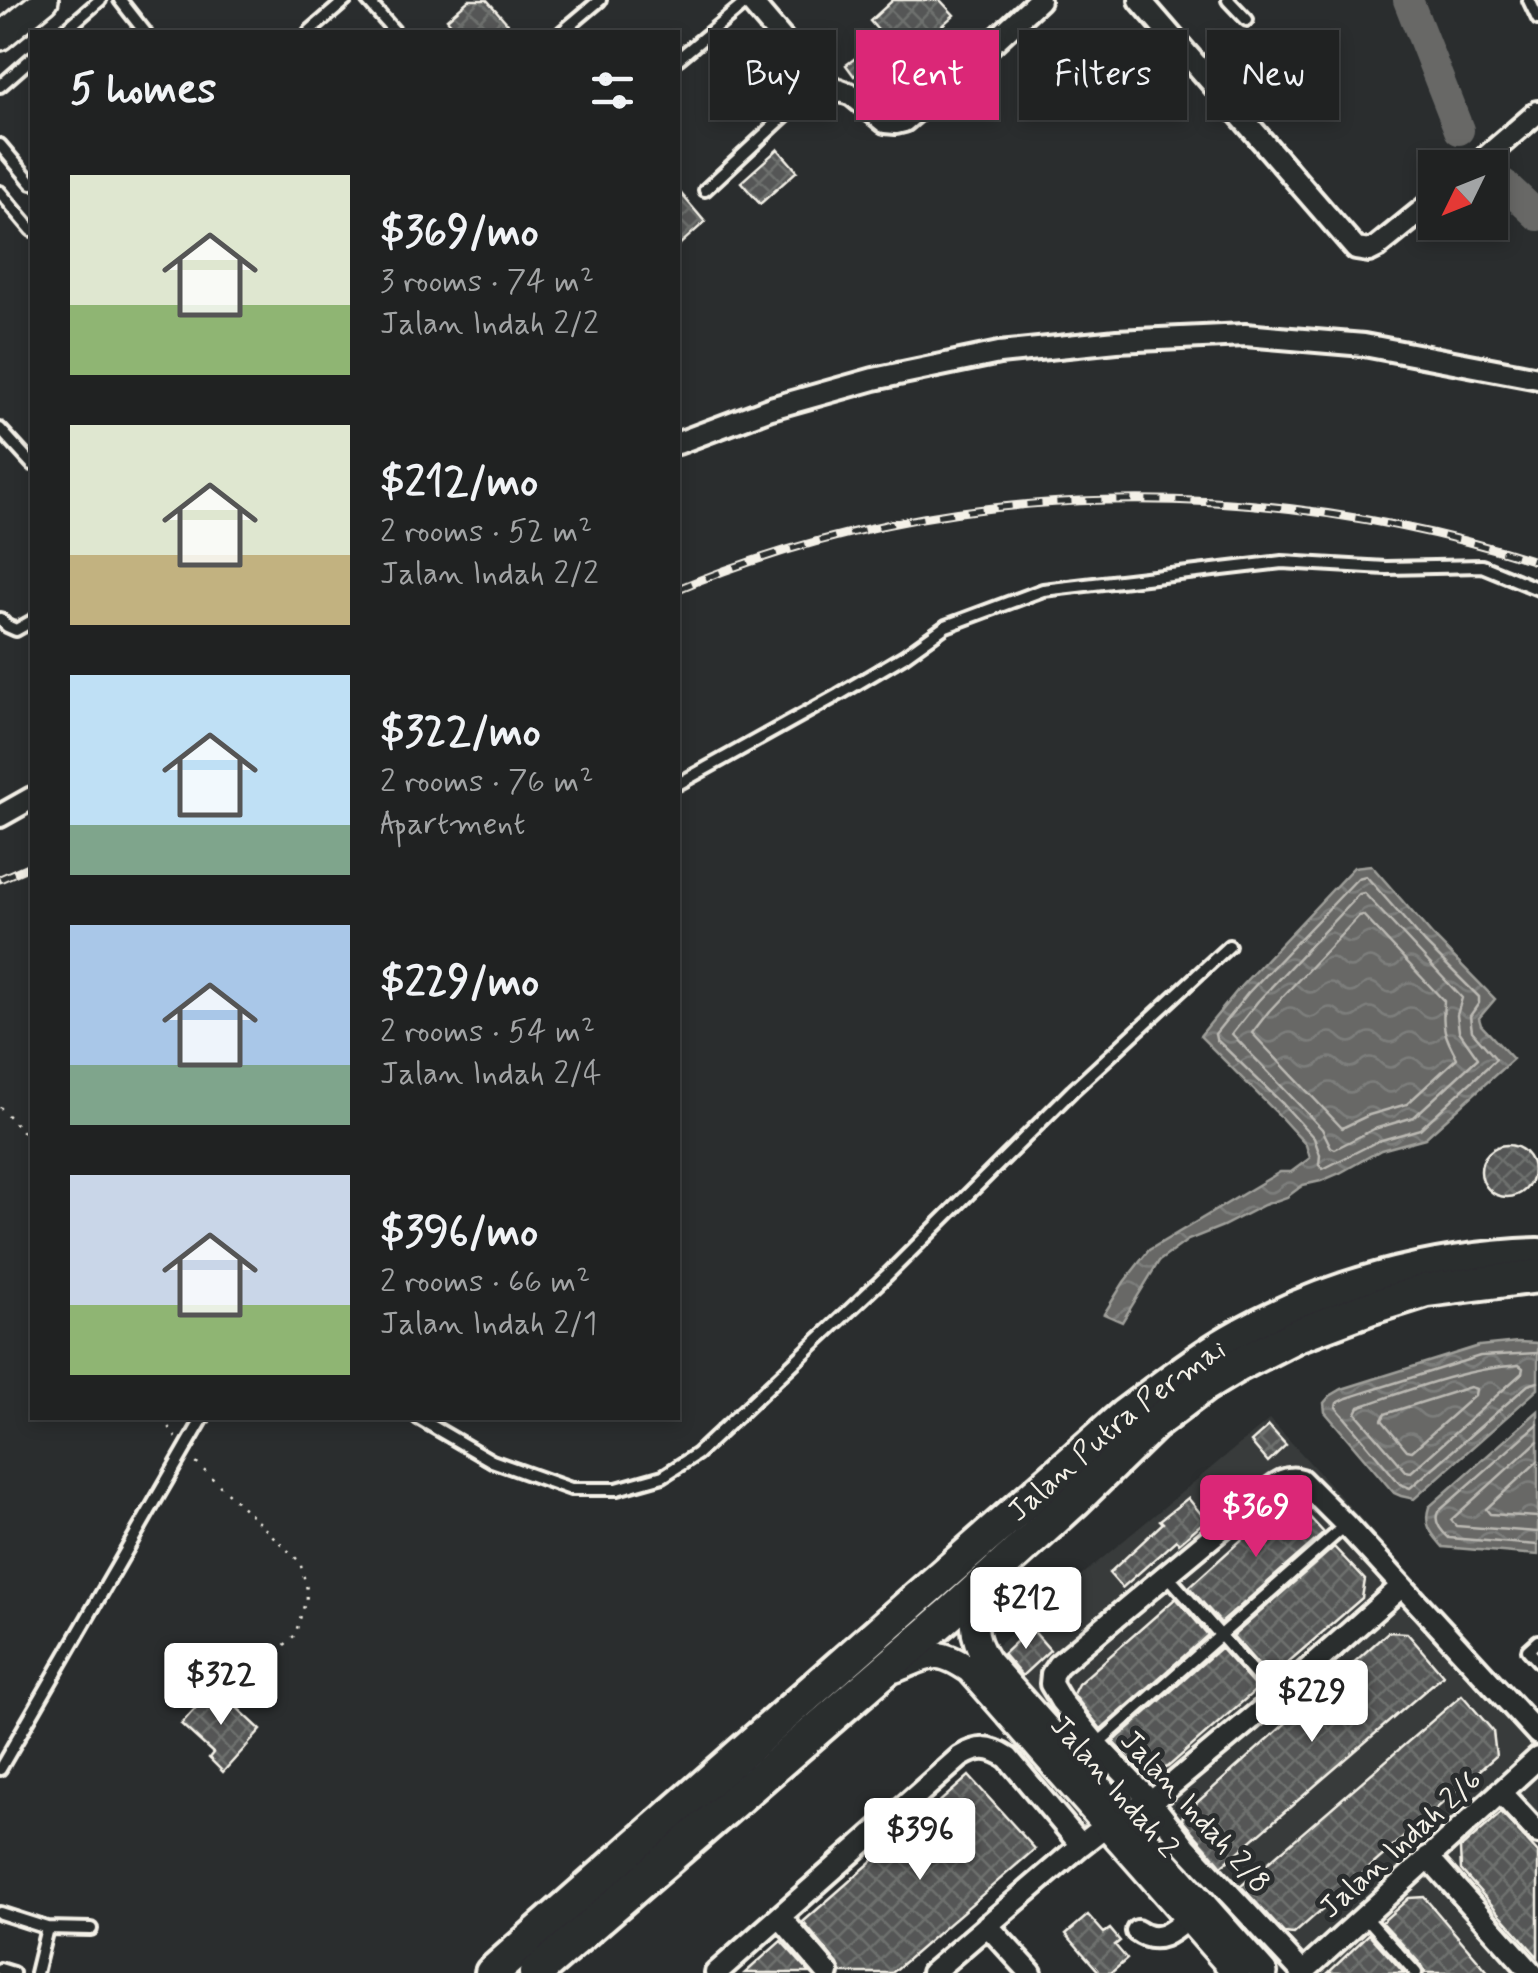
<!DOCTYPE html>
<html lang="en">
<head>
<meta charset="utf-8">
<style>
  :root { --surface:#202222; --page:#2d2f2f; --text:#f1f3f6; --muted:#a2a4a5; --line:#3d3f40; --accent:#db2777 }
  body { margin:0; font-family:Mynerve,sans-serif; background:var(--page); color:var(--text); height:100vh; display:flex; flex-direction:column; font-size:38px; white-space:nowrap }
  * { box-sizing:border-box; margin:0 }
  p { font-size:32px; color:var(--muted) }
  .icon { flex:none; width:55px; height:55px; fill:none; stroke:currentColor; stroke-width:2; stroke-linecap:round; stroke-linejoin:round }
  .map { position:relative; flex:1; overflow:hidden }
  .side { position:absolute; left:30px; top:30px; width:650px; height:1390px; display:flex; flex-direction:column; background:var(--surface); border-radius:0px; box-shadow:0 5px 15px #0003,0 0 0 2px var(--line) }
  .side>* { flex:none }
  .hud { position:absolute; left:710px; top:30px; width:678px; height:90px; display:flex; gap:20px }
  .needle { width:65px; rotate:227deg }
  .fabs { position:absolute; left:1418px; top:150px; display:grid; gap:20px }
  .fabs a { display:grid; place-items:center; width:90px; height:90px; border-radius:0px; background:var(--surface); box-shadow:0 5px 15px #0003,0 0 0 2px var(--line); font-size:50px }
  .price { position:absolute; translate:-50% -85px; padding:0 22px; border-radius:10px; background:#fff; color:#222; font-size:32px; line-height:65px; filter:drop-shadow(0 2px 5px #0008) }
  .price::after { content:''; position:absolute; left:50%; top:60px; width:30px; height:22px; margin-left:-15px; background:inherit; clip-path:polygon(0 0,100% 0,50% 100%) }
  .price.selected { background:var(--accent); color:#fff }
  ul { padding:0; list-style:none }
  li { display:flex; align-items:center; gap:30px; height:250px; padding:0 40px }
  li span { display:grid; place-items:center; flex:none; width:280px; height:200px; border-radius:0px; color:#555 }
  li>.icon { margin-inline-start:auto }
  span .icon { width:120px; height:120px; fill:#fffc; stroke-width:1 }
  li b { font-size:42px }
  h2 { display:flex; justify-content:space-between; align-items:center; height:120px; padding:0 40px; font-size:42px }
  .chip { padding:0 35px; border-radius:0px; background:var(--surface); box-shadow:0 5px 15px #0003,0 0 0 2px var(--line); font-size:35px; line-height:90px }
  .chip.selected { background:var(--accent); color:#fff }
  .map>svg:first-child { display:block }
  .built { fill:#373a3a }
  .water { fill:url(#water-waves); stroke:#9f9f9a; stroke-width:2.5 }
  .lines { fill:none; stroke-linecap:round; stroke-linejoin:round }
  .shore { stroke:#bcbab4; stroke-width:2.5 }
  .river { stroke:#676866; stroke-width:30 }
  .building { fill:url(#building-cross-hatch); stroke:#f4f1e8; stroke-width:2.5 }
  .service-casing { stroke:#f4f1e8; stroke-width:18 }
  .minor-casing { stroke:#f4f1e8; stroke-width:28 }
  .tertiary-casing { stroke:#f4f1e8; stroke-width:32 }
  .primary-casing { stroke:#f4f1e8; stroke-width:40 }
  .path { stroke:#f4f1e8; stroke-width:2.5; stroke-dasharray:2.5 8; stroke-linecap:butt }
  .service { stroke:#2a2d2e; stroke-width:10 }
  .minor { stroke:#2a2d2e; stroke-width:20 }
  .tertiary { stroke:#2a2d2e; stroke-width:25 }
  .primary { stroke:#2a2d2e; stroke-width:32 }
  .rail-casing { stroke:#f4f1e8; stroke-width:9 }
  .rail { stroke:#2a2d2e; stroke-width:5; stroke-dasharray:15; stroke-linecap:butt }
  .labels { text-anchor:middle; stroke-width:10; stroke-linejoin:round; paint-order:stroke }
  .street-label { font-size:30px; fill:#f4f1e8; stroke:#2a2d2e }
</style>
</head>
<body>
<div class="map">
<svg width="1538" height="1973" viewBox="0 0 1538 1973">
  <defs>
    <pattern id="water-waves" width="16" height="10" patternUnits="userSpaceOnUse" patternTransform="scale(2.5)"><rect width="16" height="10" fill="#676866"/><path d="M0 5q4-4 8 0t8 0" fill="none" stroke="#7d7e7c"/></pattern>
    <pattern id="building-cross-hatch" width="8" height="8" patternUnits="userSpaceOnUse" patternTransform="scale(2.5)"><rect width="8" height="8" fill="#555756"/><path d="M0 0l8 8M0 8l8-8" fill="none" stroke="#6e706e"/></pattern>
  </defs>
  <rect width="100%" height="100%" fill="#2a2d2e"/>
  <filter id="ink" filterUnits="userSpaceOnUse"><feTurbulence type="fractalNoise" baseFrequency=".01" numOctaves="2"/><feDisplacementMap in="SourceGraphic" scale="20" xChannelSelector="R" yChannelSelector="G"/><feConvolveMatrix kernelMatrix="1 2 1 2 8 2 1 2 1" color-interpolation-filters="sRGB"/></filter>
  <g filter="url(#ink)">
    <path class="built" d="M 1270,1419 L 1538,1713 L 1538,1973 L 1279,1973 L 993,1649 Z"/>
    <path class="water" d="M 1371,865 L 1433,936 L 1495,999 L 1479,1018 L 1481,1025 L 1513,1059 L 1425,1138 L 1381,1150 L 1340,1173 L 1321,1181 L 1303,1185 L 1287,1197 L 1264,1205 L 1223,1226 L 1188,1240 L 1159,1261 L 1122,1322 L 1104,1314 L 1124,1282 L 1149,1250 L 1280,1172 L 1291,1172 L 1310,1158 L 1306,1145 L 1275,1111 L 1200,1036 L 1241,986 L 1354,867 Z
      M 1518,1342 L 1538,1343 L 1538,1389 L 1414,1499 L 1401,1496 L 1394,1493 L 1325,1412 L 1324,1403 L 1330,1396 L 1342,1389 L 1479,1346 Z
      M 1538,1411 L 1538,1555 L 1443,1547 C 1432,1534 1423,1525 1429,1507 Z"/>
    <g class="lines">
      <path class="shore" d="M 1366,876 L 1425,943 L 1479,997 L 1479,1003 L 1470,1016 L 1472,1031 L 1496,1059 L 1420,1129 L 1378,1141 L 1323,1169 L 1319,1165 L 1320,1155 L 1314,1138 L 1283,1104 L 1216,1039 L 1215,1034 L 1248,993 L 1358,878 Z
        M 1364,893 L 1462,998 L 1457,1015 L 1459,1031 L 1478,1058 L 1414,1117 L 1374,1129 L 1335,1149 L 1331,1147 L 1322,1129 L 1232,1034 L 1258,1001 L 1359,894 Z
        M 1363,915 L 1444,1001 C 1442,1027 1444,1035 1457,1058 L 1407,1104 L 1369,1115 L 1342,1128 L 1252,1033 L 1269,1011 L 1359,916 Z
        M 1538,1353 L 1480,1356 L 1347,1398 L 1337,1403 L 1336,1407 L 1400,1484 L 1410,1488 L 1528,1385 L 1538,1382
        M 1519,1365 L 1523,1368 L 1522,1373 L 1411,1472 L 1406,1471 L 1356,1413 L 1359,1407 C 1412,1389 1463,1369 1519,1365 Z
        M 1470,1387 L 1476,1389 L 1475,1395 L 1412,1451 L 1407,1450 L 1382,1420 L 1385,1414 Z
        M 1538,1424 L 1438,1512 C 1433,1522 1441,1531 1449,1538 L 1538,1545
        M 1538,1441 L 1451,1520 L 1456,1526 L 1538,1532
        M 1538,1461 L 1486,1509 L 1490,1514 L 1538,1517"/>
      <path class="river" d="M 1408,0 L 1459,130
        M 1504,184 L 1538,216"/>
    </g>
    <path class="building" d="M 469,0 L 487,0 L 515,32 L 458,32 L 447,19 Z
      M 893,0 L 940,0 L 954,15 L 904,59 L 893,47 L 854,76 L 846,65 L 884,37 L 870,21 Z
      M 778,149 L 797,171 L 760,204 L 741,182 Z
      M 678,190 L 705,222 L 678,246 Z
      M1481 1171a26 26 0 1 1 52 0a26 26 0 1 1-52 0Z
      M 1269,1426 L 1286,1445 L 1268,1462 L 1251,1442 Z
      M 1188,1498 L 1206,1520 L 1179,1543 L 1176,1540 L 1122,1588 L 1109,1573 L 1163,1523 L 1160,1520 Z
      M 1296,1502 L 1324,1533 L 1221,1623 L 1189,1587 L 1280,1505 Z
      M 1334,1547 L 1365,1580 L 1362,1598 L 1270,1678 L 1233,1636 Z
      M 1176,1598 L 1208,1635 L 1101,1729 L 1073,1694 L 1078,1684 Z
      M 1031,1628 L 1050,1650 L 1022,1676 L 1003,1654 Z
      M 1388,1632 L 1407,1633 L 1443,1675 L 1222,1866 L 1182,1820 L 1183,1815 Z
      M 1220,1648 L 1257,1689 L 1168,1767 L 1145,1776 L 1113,1742 Z
      M 215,1687 L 261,1730 L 223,1772 L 209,1758 L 213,1753 L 181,1724 Z
      M 1462,1695 L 1493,1731 L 1496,1756 L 1294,1934 L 1284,1933 L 1241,1886 Z
      M 969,1776 L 1035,1849 L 892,1973 L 841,1973 L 838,1964 L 803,1922 Z
      M 1501,1813 L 1538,1853 L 1538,1957 L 1461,1870 L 1460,1849 Z
      M 1424,1897 L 1489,1973 L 1425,1973 L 1423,1967 L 1382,1922 L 1409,1898 Z
      M 1088,1915 L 1104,1933 L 1110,1929 L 1120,1941 L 1115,1945 L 1127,1959 L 1111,1973 L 1100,1973 L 1066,1934 Z
      M 1369,1934 L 1404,1973 L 1328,1973 Z
      M 781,1941 L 810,1973 L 745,1973 Z"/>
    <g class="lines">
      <defs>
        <path id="service" d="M 120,0 L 145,32
          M 367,0 L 395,32
          M 1228,0 L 1247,20
          M 1529,0 L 1538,19
          M 63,32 L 100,0
          M 309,32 L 346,0
          M 562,32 L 600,0
          M 678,59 L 749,0
          M 0,86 L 32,58
          M 0,145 L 32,183
          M 705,190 L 820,83
          M 0,192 L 32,230
          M 0,429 L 32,464
          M 0,619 L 7,626 L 16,630 L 32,621
          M 678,784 L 838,695 L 904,656 L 946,626 L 1043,590 L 1282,562 L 1386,568 L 1482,566 L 1538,589
          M 418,1418 L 492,1461 L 571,1489 L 617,1489 L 663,1476 L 697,1454 L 886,1276 L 1072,1091 L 1229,946
          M 1167,1575 L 1276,1698
          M 1538,1641 L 1528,1650 L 1538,1661
          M 1097,1744 L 1346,1525
          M 0,1769 L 203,1418
          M 0,1913 L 47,1928 L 91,1929
          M 1364,1915 L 1416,1973
          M 0,1969 L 13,1973
          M 36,1973 L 47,1928"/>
        <path id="minor" d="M 749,0 L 820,83 L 852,95 L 885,122 L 896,123 L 904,121 L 958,75 L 1039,0
          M 1140,0 L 1356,249 L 1369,251 L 1377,247 L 1435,200
          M 1473,168 L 1538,112
          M 678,443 L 771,408 L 874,379 L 999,353 L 1117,341 L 1245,335 L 1364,345 L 1538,378
          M 0,816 L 32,798
          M 1500,1792 L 1538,1833
          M 1428,1857 L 1532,1973
          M 780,1917 L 828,1973
          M 987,1925 L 1031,1973
          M 1137,1931 C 1157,1946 1173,1931 1188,1918
          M 716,1973 L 960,1757 C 978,1746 990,1746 1008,1758 L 1081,1845
          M 932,1973 L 1081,1845 L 1122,1813 L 1151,1802 L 1276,1698 L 1402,1586
          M 1302,1973 L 1538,1758
          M 1303,1973 L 1186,1847 L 1151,1802 L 1097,1745 L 1061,1701 L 1051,1684 L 1052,1674 L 1058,1665 L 1266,1492 C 1277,1483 1287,1475 1301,1480 L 1346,1525 L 1538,1734"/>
        <path id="tertiary" d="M 0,37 L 45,0
          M 983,1584 C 974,1617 968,1631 987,1661 L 1264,1973
          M 895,1669 C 931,1655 936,1647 970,1670 L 1236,1973"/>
        <g id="primary">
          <path id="s1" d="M 492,1973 L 1124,1416 C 1158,1391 1192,1363 1230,1341 C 1323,1287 1431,1259 1538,1255"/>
          <path d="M 536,1973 L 951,1613 L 1075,1500 L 1153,1424 L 1203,1386 L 1236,1366 L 1297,1335 L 1369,1308 L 1426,1290 L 1538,1276"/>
        </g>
      </defs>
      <use href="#service" class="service-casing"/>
      <use href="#minor" class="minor-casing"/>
      <use href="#tertiary" class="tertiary-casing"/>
      <use href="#primary" class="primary-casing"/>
      <path class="path" d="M 0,1107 L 32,1142
        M 164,1418 L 176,1438
        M 190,1685 L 205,1673 L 275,1654 L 295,1635 L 308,1593 L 300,1562 L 193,1460"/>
      <use href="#service" class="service"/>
      <use href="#minor" class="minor"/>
      <use href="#tertiary" class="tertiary"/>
      <use href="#primary" class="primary"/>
      <defs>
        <path id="rail" d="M 678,589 C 949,476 1259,474 1538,562
          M 0,879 L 32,865"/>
      </defs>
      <use href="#rail" class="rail-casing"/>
      <use href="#rail" class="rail"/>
    </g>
  </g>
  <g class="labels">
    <g class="street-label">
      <text dy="10" stroke="none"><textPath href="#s1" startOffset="828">Jalan Putra Permai</textPath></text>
      <text transform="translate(1115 1786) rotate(49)" y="10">Jalan Indah 2</text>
      <text transform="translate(1196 1811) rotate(48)" y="10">Jalan Indah 2/8</text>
      <text transform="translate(1400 1843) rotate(-42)" y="10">Jalan Indah 2/6</text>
    </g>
  </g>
</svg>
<div class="fabs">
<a><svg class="needle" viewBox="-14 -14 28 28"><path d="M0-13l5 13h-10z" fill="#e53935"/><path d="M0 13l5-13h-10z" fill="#a2a4a5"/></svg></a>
</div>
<b class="price selected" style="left:1256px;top:1560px">$369</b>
<b class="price" style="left:1026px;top:1652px">$212</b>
<b class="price" style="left:221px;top:1728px">$322</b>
<b class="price" style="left:1312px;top:1745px">$229</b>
<b class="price" style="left:920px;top:1883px">$396</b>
<div class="hud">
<a class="chip">Buy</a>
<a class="chip selected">Rent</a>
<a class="chip">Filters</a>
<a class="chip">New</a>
</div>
<section class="side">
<h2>5 homes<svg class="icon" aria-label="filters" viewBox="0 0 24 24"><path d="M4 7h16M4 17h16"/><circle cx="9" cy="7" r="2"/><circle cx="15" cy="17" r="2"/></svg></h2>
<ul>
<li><span style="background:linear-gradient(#dfe7d0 65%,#8fb573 0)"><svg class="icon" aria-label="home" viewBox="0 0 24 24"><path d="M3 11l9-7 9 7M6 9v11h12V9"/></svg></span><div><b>$369/mo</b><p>3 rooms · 74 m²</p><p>Jalan Indah 2/2</p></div></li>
<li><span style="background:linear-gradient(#dfe7d0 65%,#c2b280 0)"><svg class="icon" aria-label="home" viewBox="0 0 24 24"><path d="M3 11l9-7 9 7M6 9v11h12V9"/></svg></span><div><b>$212/mo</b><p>2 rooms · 52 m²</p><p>Jalan Indah 2/2</p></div></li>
<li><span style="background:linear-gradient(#bfe0f5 75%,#7fa58c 0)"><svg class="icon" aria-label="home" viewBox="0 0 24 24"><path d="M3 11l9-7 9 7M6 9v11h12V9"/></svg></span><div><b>$322/mo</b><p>2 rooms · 76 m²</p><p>Apartment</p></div></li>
<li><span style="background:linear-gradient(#a9c7e8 70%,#7fa58c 0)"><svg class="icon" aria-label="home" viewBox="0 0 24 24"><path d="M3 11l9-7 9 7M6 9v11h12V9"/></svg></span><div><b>$229/mo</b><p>2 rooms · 54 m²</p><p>Jalan Indah 2/4</p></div></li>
<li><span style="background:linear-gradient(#c9d6e8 65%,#8fb573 0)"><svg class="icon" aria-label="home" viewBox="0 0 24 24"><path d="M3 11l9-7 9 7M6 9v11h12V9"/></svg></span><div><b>$396/mo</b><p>2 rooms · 66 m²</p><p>Jalan Indah 2/1</p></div></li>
</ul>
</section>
</div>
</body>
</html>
